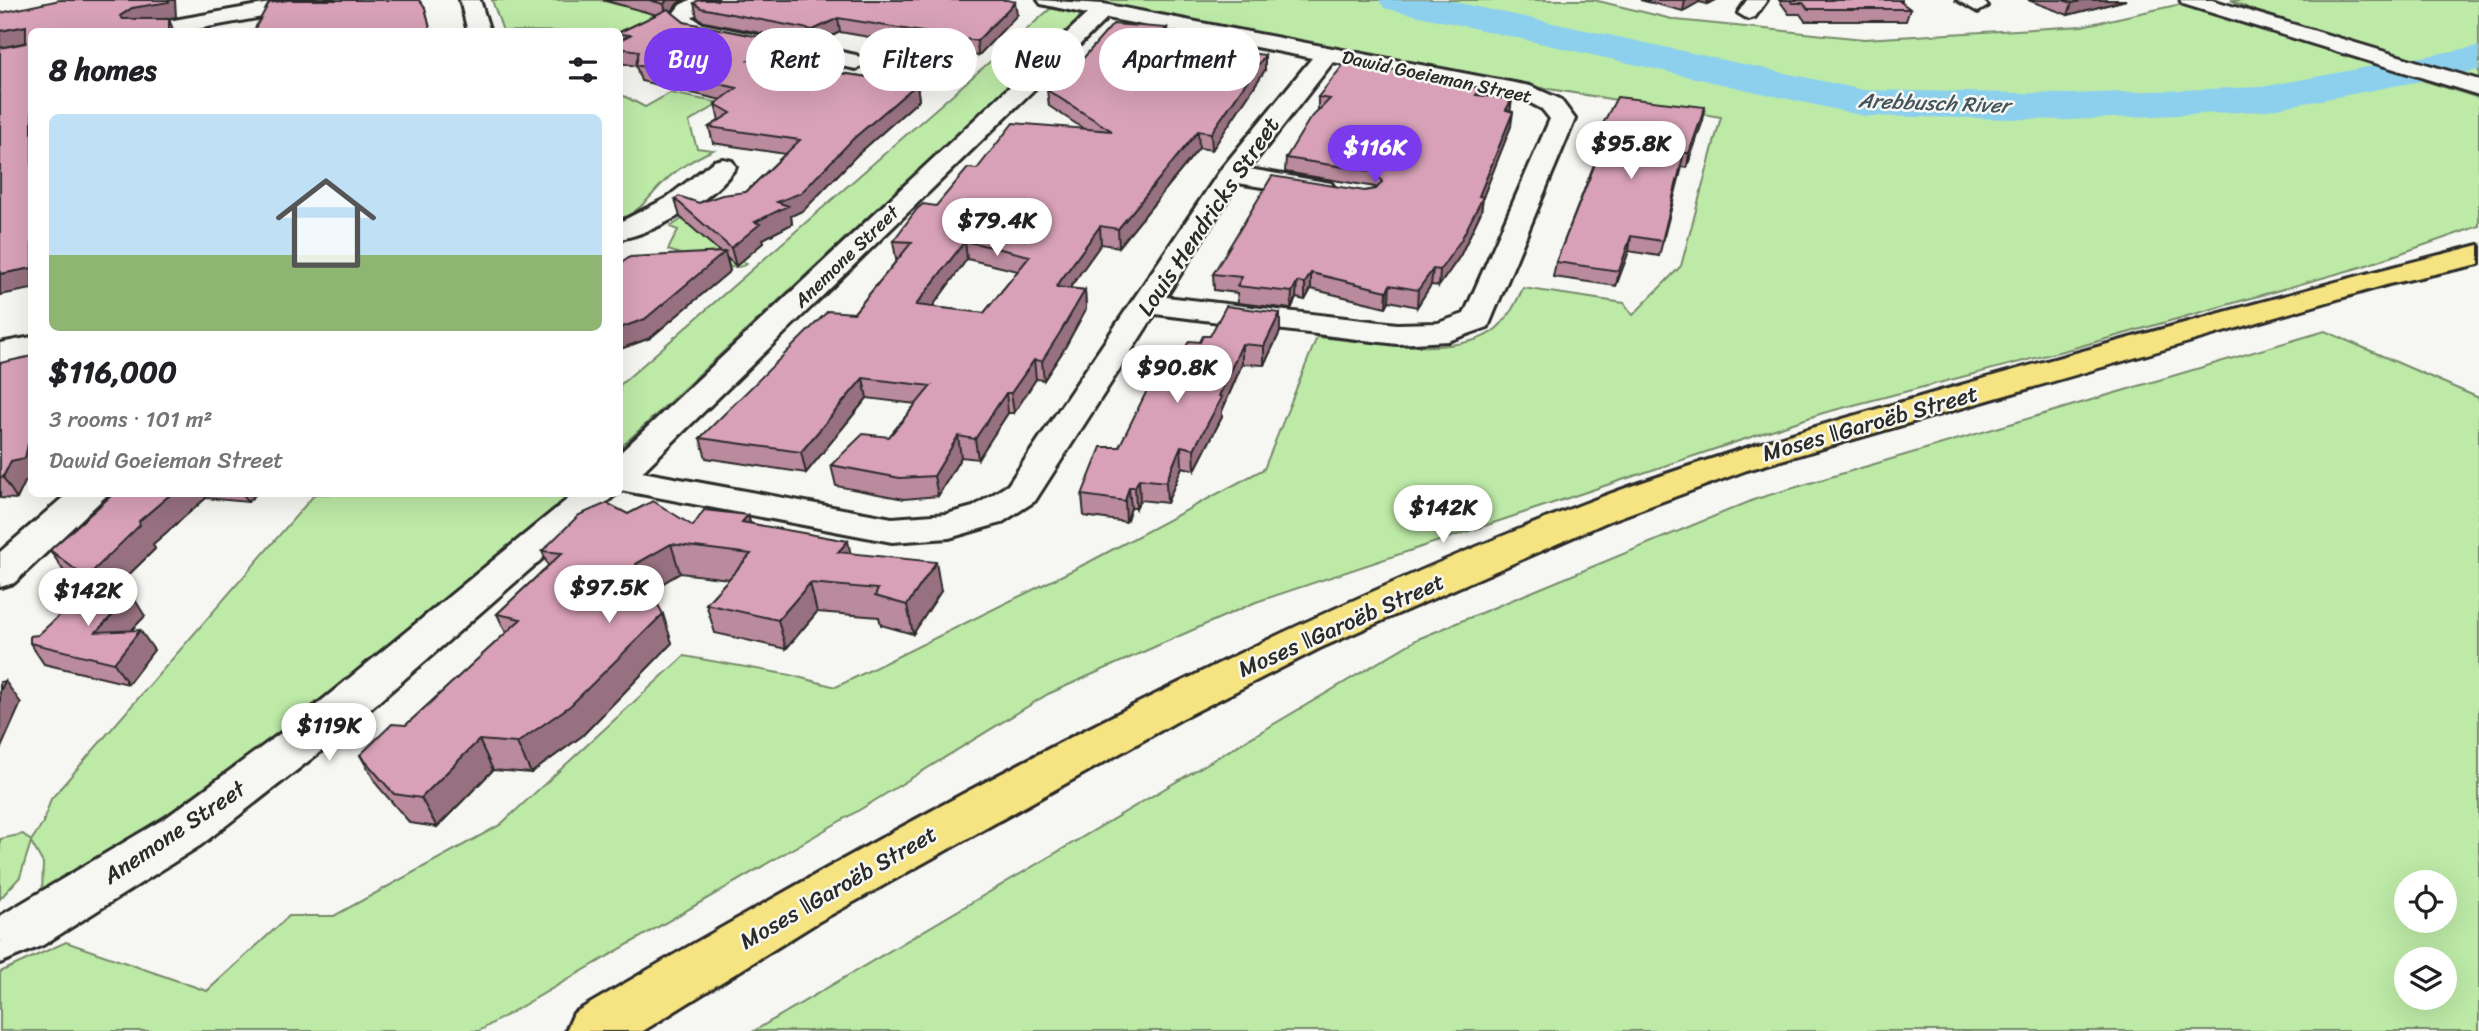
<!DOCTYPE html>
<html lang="en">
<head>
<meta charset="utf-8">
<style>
  :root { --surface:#fff; --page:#f6f6f6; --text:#202124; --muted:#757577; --line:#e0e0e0; --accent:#7c3aed }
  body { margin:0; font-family:Sriracha,sans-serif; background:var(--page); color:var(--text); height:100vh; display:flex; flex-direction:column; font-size:26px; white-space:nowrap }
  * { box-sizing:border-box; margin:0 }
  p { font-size:23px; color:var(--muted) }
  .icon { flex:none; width:38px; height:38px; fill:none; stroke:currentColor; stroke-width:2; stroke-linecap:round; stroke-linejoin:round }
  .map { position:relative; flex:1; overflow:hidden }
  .side { position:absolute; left:28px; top:28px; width:595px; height:469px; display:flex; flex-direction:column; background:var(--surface); border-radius:10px; box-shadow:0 7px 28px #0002 }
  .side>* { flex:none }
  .top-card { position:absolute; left:644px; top:28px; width:665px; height:63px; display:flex; gap:14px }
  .tools { position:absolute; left:2394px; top:870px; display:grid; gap:14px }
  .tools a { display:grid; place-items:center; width:63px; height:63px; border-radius:50%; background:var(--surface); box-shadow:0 7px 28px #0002; font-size:35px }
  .price { position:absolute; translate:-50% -60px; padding:0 16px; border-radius:24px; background:#fff; color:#222; font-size:23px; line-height:46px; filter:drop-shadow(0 2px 4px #0008) }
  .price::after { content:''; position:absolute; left:50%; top:42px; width:21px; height:16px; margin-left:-10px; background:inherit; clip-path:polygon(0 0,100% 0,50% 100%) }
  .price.selected { background:var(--accent); color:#fff }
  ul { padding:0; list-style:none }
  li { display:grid; align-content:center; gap:14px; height:371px; padding:0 21px }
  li+li { border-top:2px solid var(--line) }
  li span { display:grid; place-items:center; height:217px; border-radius:10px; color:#555 }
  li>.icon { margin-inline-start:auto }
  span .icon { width:126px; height:126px; fill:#fffc; stroke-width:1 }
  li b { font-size:30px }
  h2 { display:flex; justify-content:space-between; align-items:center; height:84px; padding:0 21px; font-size:30px }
  .pill { padding:0 24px; border-radius:32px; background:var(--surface); box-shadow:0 7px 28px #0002; font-size:24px; line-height:63px }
  .pill.selected { background:var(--accent); color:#fff }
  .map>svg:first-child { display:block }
  .green { fill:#bdeaa7; stroke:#748a69; stroke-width:2; fill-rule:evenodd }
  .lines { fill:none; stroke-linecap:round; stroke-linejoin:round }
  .river { fill:#8cd0ee; fill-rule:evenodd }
  .minor-casing { stroke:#2b2b2b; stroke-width:6 }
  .major-casing { stroke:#2b2b2b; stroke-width:6 }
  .minor { fill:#f6f6f2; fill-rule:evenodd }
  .major { fill:#f6e381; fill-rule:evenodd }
  .wall { fill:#ba8a9d; stroke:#2b2b2b; stroke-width:2; fill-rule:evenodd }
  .shaded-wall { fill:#977180; stroke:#2b2b2b; stroke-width:2 }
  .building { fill:#d8a1b7; stroke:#2b2b2b; stroke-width:2; fill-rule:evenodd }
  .labels { text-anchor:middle; stroke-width:5; stroke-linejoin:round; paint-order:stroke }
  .far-street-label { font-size:19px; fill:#2b2b2b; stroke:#f6f6f2 }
  .far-water-label { font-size:21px; font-style:italic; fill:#43545c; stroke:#f6f6f2 }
  .street-label { font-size:23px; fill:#2b2b2b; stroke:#f6f6f2 }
</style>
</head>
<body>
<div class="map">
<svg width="2479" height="1031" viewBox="0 0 2479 1031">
  <rect width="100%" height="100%" fill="#f6f6f2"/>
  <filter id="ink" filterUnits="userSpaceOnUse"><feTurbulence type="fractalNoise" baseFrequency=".0143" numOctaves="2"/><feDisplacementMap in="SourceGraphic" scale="14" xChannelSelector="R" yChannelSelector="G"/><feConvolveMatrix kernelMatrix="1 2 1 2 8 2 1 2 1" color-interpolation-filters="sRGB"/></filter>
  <g filter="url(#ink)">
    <path class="green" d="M 492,0 L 600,0 L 659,15 L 620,43 L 620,32 L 503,31 Z
      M 1048,0 L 1594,0 L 1676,20 L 1864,39 L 2082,26 L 2181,4 L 2479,98 L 2479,226 L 2361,267 L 2074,348 L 1823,413 L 1256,602 L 1048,694 L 861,809 L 479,1031 L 0,1031 L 0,972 L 66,942 L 207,991 L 289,916 L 334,916 L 500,825 L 684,656 L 790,675 L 836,687 L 1091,561 L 1264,469 L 1317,337 C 1362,341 1462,360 1497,328 C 1509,317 1516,303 1523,288 L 1624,303 L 1633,315 L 1681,266 L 1721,117 L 1328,53 Z
      M 2231,0 L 2479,0 L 2479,80 L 2273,20 Z
      M 1060,7 L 1080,15 L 1077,22 L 620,448 L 620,385 L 1050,9 Z
      M 670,93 L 720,103 L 689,122 L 697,148 L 713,150 C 696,158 679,167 666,180 C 649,196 642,211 620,219 L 620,94 L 645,107 Z
      M 682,219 L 747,264 C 729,275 687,256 668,250 L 678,230 L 670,227 Z
      M 2325,331 L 2479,398 L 2479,1031 L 754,1031 L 1418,639 L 1756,499 ZM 2406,882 L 2445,882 L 2445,920 L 2406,920 ZM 2406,959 L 2445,959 L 2445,998 L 2406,998 Z
      M 315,494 L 571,494 L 543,520 L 220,780 L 42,894 L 43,863 L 31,842 L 20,877 L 0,899 L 0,839 L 23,834 L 31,841 L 43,823 L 51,799 Z"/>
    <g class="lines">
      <path class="river" d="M 1379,0 L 1446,0 L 1864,90 L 2069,94 L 2262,87 L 2479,46 L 2479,70 L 2262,111 L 2069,120 L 1864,116 L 1397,11 L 1384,8 Z"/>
      <defs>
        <path id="minor" d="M 287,0 L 333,0 L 323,6 L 180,32 L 130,32 L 140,26 Z
          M 460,0 L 480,0 L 490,32 L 468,32 Z
          M 690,0 L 717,0 L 692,17 L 703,24 L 856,55 L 867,62 L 856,69 L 688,34 L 669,19 L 680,5 Z
          M 1038,0 L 1103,4 L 1530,86 L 1560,99 L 1575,119 L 1488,327 L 1448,341 L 1397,344 L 1155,314 L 1035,501 L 1001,523 L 949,538 L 892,542 L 620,490 L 620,453 L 1087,14 L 1041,4 ZM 1107,18 L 1312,58 L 1222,168 L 1008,485 L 973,507 L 947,514 L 892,518 L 642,472 ZM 1333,62 L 1523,99 L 1542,109 L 1550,119 L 1464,314 L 1438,323 L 1397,324 L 1166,297 L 1238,183 L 1321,197 L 1331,195 L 1335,189 L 1331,183 L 1249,169 Z
          M 1747,0 L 1767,0 L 1755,17 L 1748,19 L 1738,13 Z
          M 1957,0 L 1982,0 L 1988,6 L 1978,12 Z
          M 2180,0 L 2212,0 L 2479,80 L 2479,95 L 2183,4 Z
          M 723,159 L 732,161 L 736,167 C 713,200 658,232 620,239 L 620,222 L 665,199 L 714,161 Z
          M 32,337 L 32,357 L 0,363 L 0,343 Z
          M 67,494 L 108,494 L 14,583 L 0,587 L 0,552 Z
          M 574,494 L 616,494 L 329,745 L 201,845 L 43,945 L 0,963 L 0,916 L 167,817 L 297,721 Z"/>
        <path id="major" d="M 2479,245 L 2479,264 L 2389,284 L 1747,470 L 1609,521 L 1320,648 L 1183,718 L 818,922 L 643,1031 L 566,1031 L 574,1013 C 899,823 1230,641 1583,504 C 1705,457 1832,422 1958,386 C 2131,337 2305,289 2479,245 Z"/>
      </defs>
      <use href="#minor" class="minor-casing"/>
      <use href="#major" class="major-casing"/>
      <use href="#minor" class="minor"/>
      <use href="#major" class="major"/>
    </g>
    <path class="wall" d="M 603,0 L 684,0 L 678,3 L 671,12 L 684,22 L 788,58 L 776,64 L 917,84 L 919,100 L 857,155 L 804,210 L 791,216 L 792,224 L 763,239 L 764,242 L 736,266 L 727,258 L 730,271 L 650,338 L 620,349 L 620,264 L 720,252 L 680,217 L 675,199 L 699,203 L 746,192 L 785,154 L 713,143 L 709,127 L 719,121 L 715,104 L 721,100 L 641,81 L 636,66 L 620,63 L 620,32 L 657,15 Z
      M 1640,0 L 1716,0 L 1707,4 L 1699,2 L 1683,11 Z
      M 1779,0 L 1902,0 L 1902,3 L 1910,9 L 1906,21 L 1805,21 L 1800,14 L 1789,14 Z
      M 2028,0 L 2126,0 L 2068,15 Z
      M 694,3 L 1017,15 L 978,56 L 840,32 L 816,44 L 704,22 L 697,17 Z
      M 1167,28 L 1167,35 L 1231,41 L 1231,51 L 1265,70 L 1212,150 L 1199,148 L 1119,247 L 1101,244 L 1069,288 L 1085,290 L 1086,309 L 1063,351 L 1044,380 L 1036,379 L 1014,413 L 1008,413 L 978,459 L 961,457 L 938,496 L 904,499 L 836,486 L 831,465 L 889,437 L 916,404 L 867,398 L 806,473 L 706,458 L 700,438 L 854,313 L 898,259 L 896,259 L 893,241 L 936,206 L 977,169 L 1084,129 L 1049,106 L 1047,90 L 1080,62 ZM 967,259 L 1018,271 L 984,313 L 932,307 Z
      M 1423,73 L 1423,81 L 1481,95 L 1512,99 L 1510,111 L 1511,126 L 1483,197 L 1481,212 L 1460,256 L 1439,286 L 1431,285 L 1417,307 L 1389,301 L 1386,307 L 1311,289 L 1305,300 L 1296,298 L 1291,309 L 1238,303 L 1237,293 L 1214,290 L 1213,274 L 1365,191 L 1376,189 L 1375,187 L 1285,172 L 1286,158 L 1318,111 L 1318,97 Z
      M 1705,107 L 1703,120 L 1687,167 L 1682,167 L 1659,256 L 1629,251 L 1616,286 L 1553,277 L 1556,262 L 1600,149 L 1594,148 L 1597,135 Z
      M 1280,313 L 1280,332 L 1264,365 L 1242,364 L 1222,411 L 1222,417 L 1195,470 L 1182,467 L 1167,503 L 1140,500 L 1136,508 L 1131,508 L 1126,522 L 1084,516 L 1082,495 L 1119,447 L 1179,360 L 1200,342 L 1210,336 Z
      M 0,363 L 25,482 L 17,499 L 0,498 Z
      M 113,494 L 256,494 L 248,502 L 206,498 L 153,544 L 155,549 L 110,593 L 145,616 L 131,630 L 154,650 L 128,684 L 44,664 L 30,643 L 88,591 L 65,573 L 50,550 Z
      M 628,514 L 693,526 L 748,515 L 750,523 L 851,553 L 941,591 L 913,634 L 881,625 L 879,617 L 817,612 L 786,649 L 715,633 L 706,604 L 729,579 L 680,573 L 650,591 L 672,643 L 582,736 L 531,773 L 493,770 L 437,827 L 410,823 L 377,785 L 360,755 L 406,725 L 506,633 L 497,614 L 548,566 L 542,551 Z"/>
    <path class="shaded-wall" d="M 169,0 L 175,0 L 176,17 L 140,23 L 128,32 L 120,16 L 132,8 Z
      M 667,0 L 684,0 L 678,3 L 667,17 L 664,4 Z
      M 1685,0 L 1700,0 L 1699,2 L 1683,11 Z
      M 1708,0 L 1716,0 L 1707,4 Z
      M 2085,0 L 2126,0 L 2068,15 L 2072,3 Z
      M 1015,2 L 1017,15 L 978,56 L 977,41 Z
      M 838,18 L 840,32 L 816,44 L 813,30 Z
      M 169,19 L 174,32 L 169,32 Z
      M 26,26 L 32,41 L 0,48 L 0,31 Z
      M 1167,28 L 1167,43 L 1161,34 Z
      M 1231,41 L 1231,57 L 1224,50 Z
      M 785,42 L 788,58 L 752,76 L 749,60 Z
      M 1265,55 L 1265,70 L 1212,150 L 1211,133 Z
      M 917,84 L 919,100 L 857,155 L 804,210 L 791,216 L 792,224 L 763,239 L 764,242 L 736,266 L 731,248 L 755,222 L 777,202 L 854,138 Z
      M 1512,99 L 1510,113 L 1506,110 Z
      M 1705,107 L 1703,120 L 1687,167 L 1689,153 Z
      M 1513,112 L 1511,126 L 1483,197 L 1481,212 L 1460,256 L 1439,286 L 1440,270 L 1479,196 Z
      M 1198,131 L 1199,148 L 1119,247 L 1118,229 Z
      M 1100,226 L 1101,244 L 1057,306 L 1056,287 Z
      M 1631,236 L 1629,251 L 1616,286 L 1619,271 Z
      M 965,241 L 967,259 L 919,325 L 916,305 Z
      M 725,252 L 730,271 L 650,338 L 620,349 L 620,328 Z
      M 32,268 L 32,289 L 0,295 L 0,274 Z
      M 1433,269 L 1431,285 L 1417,307 L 1418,290 Z
      M 1311,273 L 1311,289 L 1305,300 L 1305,283 Z
      M 1297,282 L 1296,298 L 1291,309 L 1292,292 Z
      M 1390,285 L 1389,301 L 1386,307 L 1387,291 Z
      M 1085,290 L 1086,309 L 1063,351 L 1044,380 L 1042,361 Z
      M 1280,313 L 1280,332 L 1264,365 L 1264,346 Z
      M 1242,344 L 1242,364 L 1222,411 L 1222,417 L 1195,470 L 1194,449 Z
      M 1034,360 L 1036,379 L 1014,413 L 1011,393 Z
      M 863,378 L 867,398 L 806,473 L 801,452 Z
      M 1006,393 L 1008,413 L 978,459 L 975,439 Z
      M 958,436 L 961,457 L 938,496 L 934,476 Z
      M 32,443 L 32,480 L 25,482 L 17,499 L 3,477 L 11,461 L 28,444 Z
      M 1181,446 L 1182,467 L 1167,503 L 1166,482 Z
      M 1139,479 L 1140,500 L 1136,508 L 1135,487 Z
      M 1129,487 L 1131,508 L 1126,522 L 1125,501 Z
      M 171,494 L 204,494 L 206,498 L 153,544 L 155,549 L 101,602 L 86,578 L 139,521 Z
      M 243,494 L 256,494 L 248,502 Z
      M 748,515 L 755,543 L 742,522 Z
      M 848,541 L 854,570 L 838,552 Z
      M 671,544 L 680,573 L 646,593 L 636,564 Z
      M 936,562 L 941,591 L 913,634 L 907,605 Z
      M 810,583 L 817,612 L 786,649 L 778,620 Z
      M 132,595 L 145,616 L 110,653 L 96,632 Z
      M 663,614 L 672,643 L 582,736 L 531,773 L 517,743 Z
      M 140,630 L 154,650 L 128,684 L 114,663 Z
      M 5,681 L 21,703 L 0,750 L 0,691 Z
      M 479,740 L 493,770 L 437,827 L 421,798 Z"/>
    <path class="building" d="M 60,0 L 169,0 L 169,2 L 132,8 L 120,16 L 123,19 L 169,19 L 169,32 L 32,32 L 32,268 L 0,274 L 0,48 L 26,43 L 26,26 L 0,31 L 0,13 Z
      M 288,0 L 419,0 L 425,8 L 431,32 L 253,32 L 269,3 Z
      M 649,0 L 667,0 L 664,4 Z
      M 699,0 L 1008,0 L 1015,2 L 977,41 L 838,18 L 813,30 L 701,8 L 694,3 Z
      M 1790,0 L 1898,0 L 1910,9 L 1808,9 L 1803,3 L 1792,3 Z
      M 2063,0 L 2085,0 L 2072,3 Z
      M 668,9 L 684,22 L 785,42 L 749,60 L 917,84 L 854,138 L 801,193 L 777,202 L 788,206 L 755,222 L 760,224 L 731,248 L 675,199 L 679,196 L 699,203 L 722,195 L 746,192 L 800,140 L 709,127 L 731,113 L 715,104 L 737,88 L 636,65 L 639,51 L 620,48 L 620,40 L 630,35 L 620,34 L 620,32 Z
      M 1113,24 L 1167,28 L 1161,34 L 1231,41 L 1224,50 L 1265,55 L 1211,133 L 1198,131 L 1118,229 L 1100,226 L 1056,287 L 1085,290 L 1061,331 L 1042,361 L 1034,360 L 1011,393 L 1006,393 L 975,439 L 958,436 L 934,476 L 900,478 L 831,465 L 863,434 L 889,437 L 931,386 L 863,378 L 801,452 L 700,438 L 828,311 L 854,313 L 912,242 L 893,241 L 917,209 L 923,204 L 936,206 L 968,168 L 977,169 L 1013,123 L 1112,131 L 1047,90 L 1074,62 L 1080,62 ZM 965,241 L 1030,256 L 984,313 L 916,305 Z
      M 1344,64 L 1423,73 L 1419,80 L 1482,88 L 1476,95 L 1512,99 L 1506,110 L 1513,112 L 1479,196 L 1483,197 L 1461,240 L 1440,270 L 1433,269 L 1418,290 L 1390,285 L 1387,291 L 1311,273 L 1305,283 L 1297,282 L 1292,292 L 1237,286 L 1242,277 L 1213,274 L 1272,176 L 1365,191 L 1376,189 L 1382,182 L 1376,172 L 1286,158 L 1309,120 L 1330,99 L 1318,97 Z
      M 1617,97 L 1705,107 L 1689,153 L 1684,153 L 1662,241 L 1631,236 L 1619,271 L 1556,262 L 1606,136 L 1597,135 Z
      M 725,252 L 645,319 L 620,328 L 620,264 L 630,257 Z
      M 1226,306 L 1280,313 L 1264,346 L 1242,344 L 1219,396 L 1222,397 L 1194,449 L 1181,446 L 1166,482 L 1139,479 L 1135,487 L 1129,487 L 1125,501 L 1082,495 L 1101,447 L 1119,447 L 1163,358 L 1179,360 L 1189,341 L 1200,342 L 1203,336 L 1210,336 Z
      M 32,356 L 32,443 L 28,444 L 25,458 L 11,461 L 3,477 L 0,477 L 0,363 Z
      M 113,494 L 171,494 L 139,521 L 140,525 L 86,578 L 50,550 Z
      M 653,501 L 693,526 L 704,510 L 748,515 L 742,522 L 848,541 L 838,552 L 936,562 L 907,605 L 875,596 L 878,589 L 810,583 L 778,620 L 706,604 L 751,554 L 671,544 L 636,564 L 663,614 L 570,706 L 517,743 L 479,740 L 421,798 L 394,794 L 360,755 L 392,724 L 406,725 L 521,619 L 497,614 L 562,553 L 542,551 L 579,515 L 607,503 L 628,514 Z
      M 86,591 L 132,595 L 96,632 L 140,630 L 114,663 L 30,643 L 30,636 L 38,635 Z
      M 5,681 L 0,691 L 0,682 Z"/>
  </g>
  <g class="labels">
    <g class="far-street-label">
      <text transform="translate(1437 76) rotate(12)" y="7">Dawid Goeieman Street</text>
      <text transform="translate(846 256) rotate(-44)" y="7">Anemone Street</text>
    </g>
    <g class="far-water-label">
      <text transform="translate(1934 103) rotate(2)" y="7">Arebbusch River</text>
    </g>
    <g class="street-label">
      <text transform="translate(1208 216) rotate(-56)" y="8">Louis Hendricks Street</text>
      <text transform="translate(1870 423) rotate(-16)" y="8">Moses ǁGaroëb Street</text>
      <text transform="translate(1341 625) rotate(-24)" y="8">Moses ǁGaroëb Street</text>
      <text transform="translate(174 832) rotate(-34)" y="8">Anemone Street</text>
      <text transform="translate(838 887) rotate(-30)" y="8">Moses ǁGaroëb Street</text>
    </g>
  </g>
</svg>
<div class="tools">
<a><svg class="icon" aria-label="locate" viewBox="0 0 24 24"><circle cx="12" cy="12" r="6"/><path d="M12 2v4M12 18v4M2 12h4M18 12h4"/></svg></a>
<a><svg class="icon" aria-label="layers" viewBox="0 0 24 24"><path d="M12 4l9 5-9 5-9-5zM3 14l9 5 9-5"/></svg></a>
</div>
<b class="price" style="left:1631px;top:181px">$95.8K</b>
<b class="price selected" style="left:1375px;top:185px">$116K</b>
<b class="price" style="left:997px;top:258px">$79.4K</b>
<b class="price" style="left:1177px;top:405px">$90.8K</b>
<b class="price" style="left:1443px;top:545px">$142K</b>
<b class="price" style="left:609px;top:625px">$97.5K</b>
<b class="price" style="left:88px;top:628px">$142K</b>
<b class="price" style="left:329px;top:763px">$119K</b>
<div class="top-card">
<a class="pill selected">Buy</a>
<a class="pill">Rent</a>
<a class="pill">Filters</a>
<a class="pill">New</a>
<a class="pill">Apartment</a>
</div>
<section class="side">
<h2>8 homes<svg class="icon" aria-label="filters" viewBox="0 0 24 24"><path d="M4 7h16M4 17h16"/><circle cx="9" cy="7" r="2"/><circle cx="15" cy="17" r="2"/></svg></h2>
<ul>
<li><span style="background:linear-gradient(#bfe0f5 65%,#8fb573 0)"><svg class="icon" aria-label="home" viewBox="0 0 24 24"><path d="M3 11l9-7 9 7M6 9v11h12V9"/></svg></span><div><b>$116,000</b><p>3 rooms · 101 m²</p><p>Dawid Goeieman Street</p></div></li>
</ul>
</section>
</div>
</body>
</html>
